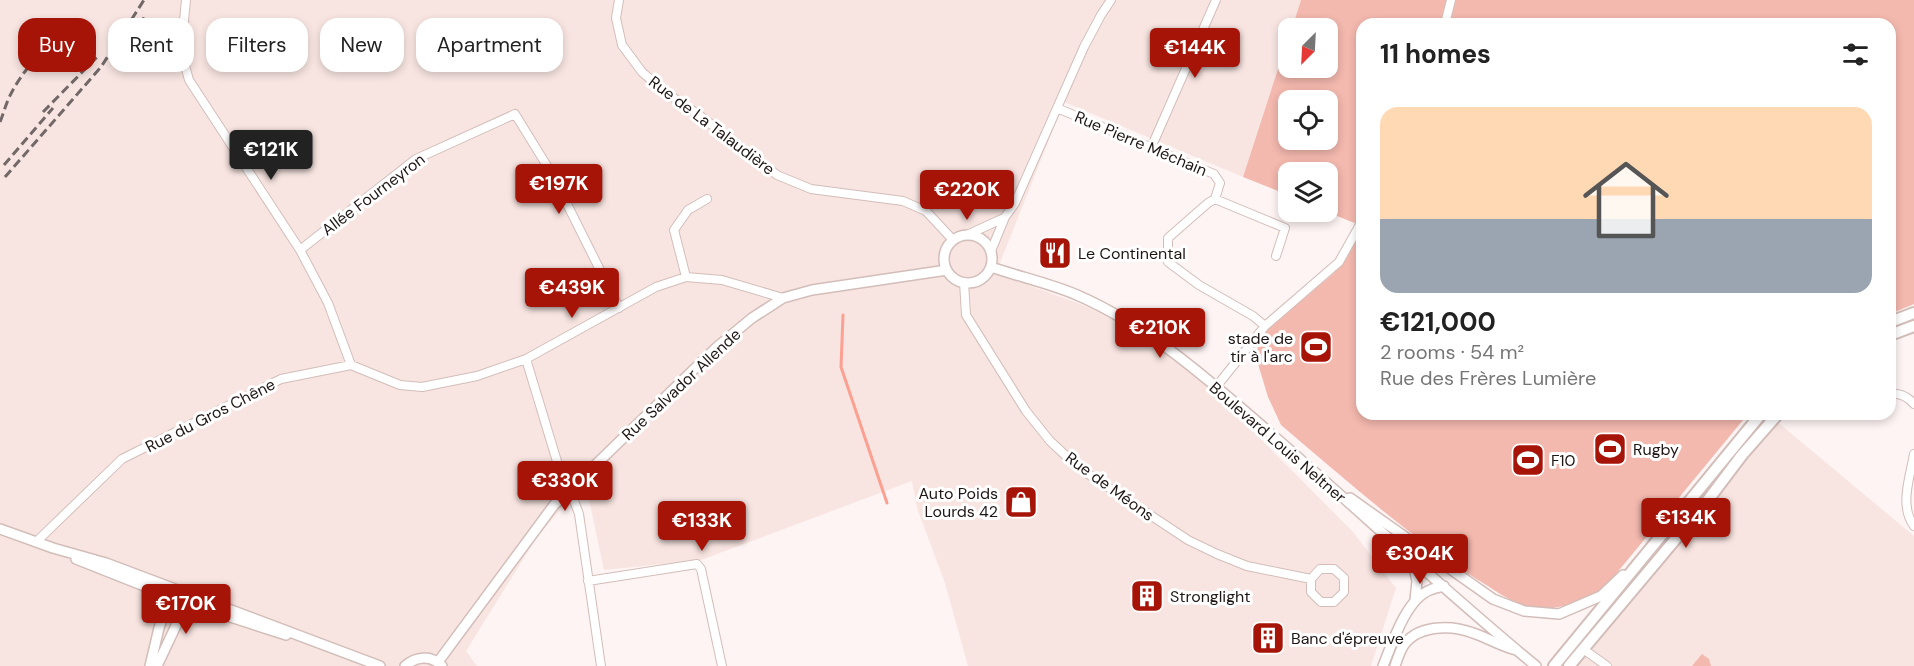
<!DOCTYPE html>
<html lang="en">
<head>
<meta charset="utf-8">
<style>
  :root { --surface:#fff; --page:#f6f6f6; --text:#222; --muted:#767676; --line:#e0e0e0; --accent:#a61307 }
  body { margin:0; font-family:"DM Sans",sans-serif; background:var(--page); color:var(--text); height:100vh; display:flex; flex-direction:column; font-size:22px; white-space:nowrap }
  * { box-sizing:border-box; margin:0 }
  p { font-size:20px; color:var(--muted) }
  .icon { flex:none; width:33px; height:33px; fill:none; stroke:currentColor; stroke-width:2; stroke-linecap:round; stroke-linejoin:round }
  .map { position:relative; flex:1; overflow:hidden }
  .drawer { position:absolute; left:1356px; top:18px; width:540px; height:402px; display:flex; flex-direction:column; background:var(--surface); border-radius:18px; box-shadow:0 3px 9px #0003 }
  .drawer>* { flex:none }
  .guide { position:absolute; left:18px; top:18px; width:570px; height:54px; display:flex; gap:12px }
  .needle { width:39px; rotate:204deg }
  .tools { position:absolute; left:1278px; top:18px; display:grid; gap:12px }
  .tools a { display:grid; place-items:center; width:60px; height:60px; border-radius:12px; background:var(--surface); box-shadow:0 3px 9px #0003; font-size:30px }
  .price { position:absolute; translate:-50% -51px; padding:0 14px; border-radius:6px; background:var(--accent); color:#fff; font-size:20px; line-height:39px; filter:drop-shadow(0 2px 3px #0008) }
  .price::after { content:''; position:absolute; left:50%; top:36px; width:18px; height:14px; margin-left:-9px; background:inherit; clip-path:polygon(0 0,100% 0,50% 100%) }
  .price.current { background:#222; color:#fff }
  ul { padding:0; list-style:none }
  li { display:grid; align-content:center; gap:12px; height:318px; padding:0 24px }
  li+li { border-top:2px solid var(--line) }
  li span { display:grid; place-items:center; height:186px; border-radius:18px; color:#555 }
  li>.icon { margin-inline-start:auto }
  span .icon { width:108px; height:108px; fill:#fffc; stroke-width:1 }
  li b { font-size:26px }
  h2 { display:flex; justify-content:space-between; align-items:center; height:72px; padding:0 24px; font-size:26px }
  .tag { padding:0 21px; border-radius:18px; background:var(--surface); box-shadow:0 3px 9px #0003; font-size:21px; line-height:54px }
  .tag.current { background:var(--accent); color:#fff }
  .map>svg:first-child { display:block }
  .built { fill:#f8e5e1 }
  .grass { fill:#f3b8ae; fill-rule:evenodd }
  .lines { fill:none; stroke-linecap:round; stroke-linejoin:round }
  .stream { stroke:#fda091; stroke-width:3 }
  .minor-casing { stroke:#d3bdb9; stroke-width:10 }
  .tertiary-casing { stroke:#d3bdb9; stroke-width:12 }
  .secondary-casing { stroke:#d3bdb9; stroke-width:14 }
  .minor { stroke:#fff; stroke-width:8 }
  .tertiary { stroke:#fff; stroke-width:9 }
  .secondary { stroke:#fff; stroke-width:10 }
  .rail { stroke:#716867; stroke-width:3; stroke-dasharray:9 4.5; stroke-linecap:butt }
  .labels { text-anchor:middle; stroke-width:6; stroke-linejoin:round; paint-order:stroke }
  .street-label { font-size:16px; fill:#1e1615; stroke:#fff }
  .poi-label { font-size:16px; fill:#1e1615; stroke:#fff; text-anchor:start }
</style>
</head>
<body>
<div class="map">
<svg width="1914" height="666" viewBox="0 0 1914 666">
  <rect width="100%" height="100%" fill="#fef4f3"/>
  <path class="built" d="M 0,0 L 1301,0 L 1292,28 L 1288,28 L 1288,38 L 1243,177 L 1064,102 L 996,273 L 1088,307 L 1145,335 L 1211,389 L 1353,532 L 1396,588 L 1371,666 L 968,666 L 945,583 L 917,508 L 912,481 L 701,560 L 604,570 L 585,481 L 537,537 L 466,651 L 477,666 L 0,666 Z
    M 1769,415 L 1914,536 L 1914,666 L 1561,666 Z"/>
  <path class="grass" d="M 1301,0 L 1914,0 L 1914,304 L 1890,314 L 1890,24 L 1362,24 L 1362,226 L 1327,212 L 1328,172 L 1288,172 L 1288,195 L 1243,177 L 1288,38 L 1288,68 L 1328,68 L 1328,28 L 1292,28 ZM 1288,100 L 1328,100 L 1328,140 L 1288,140 Z
    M 1362,227 L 1362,414 L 1748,414 L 1601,592 C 1579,601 1554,613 1530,607 C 1511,603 1495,590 1478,580 C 1407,535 1345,479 1281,425 L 1268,397 L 1255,354 L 1266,330 L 1334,273 Z
    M 1702,654 L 1709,659 L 1711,666 L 1692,666 Z"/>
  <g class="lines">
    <path class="stream" d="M 843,315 L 841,367 L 887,503"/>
    <defs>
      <path id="minor" d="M 186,0 L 181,51 L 189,80 L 300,250 L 328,303 L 351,365
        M 619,0 L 616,18 L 622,45 L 642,72 L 665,92 L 699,115 L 777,175 L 811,189 L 903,201 L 926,211 L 953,240
        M 1445,24 L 1451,0
        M 1057,108 L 1214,174 L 1220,183 L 1215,199 L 1208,203 L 1168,238 L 1168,262 L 1199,285 L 1253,316 L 1265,326
        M 1151,148 L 1216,0
        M 1215,199 L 1285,228 L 1276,256
        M 969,234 L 1004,218
        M 300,250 L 416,159 L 515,114 L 552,174 L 619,308
        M 991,251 L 1005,217 L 1015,203 L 1084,47 L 1101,15 L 1111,0
        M 686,277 L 674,230 L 688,210 L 707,199
        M 964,282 L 966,315 L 1026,411 L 1050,441 L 1079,468 L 1188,540 L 1217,554 L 1247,566 L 1311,579 L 1320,569 L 1334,569 L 1344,578 L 1344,592 L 1334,602 L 1321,602 L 1311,592 L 1311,579
        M 526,359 L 559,468 L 570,490 L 579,514 L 601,666
        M 1216,387 L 1265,326 L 1339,262 L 1362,221
        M 1890,394 C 1900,393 1908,397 1914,404
        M 1914,454 C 1910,477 1899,506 1914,526
        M 36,542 L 122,459 L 281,379 L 351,365 L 400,385 L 422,387 L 477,376 L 526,359 L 656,287 L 686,277 L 722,280 L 783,298
        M 588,581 L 697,564 L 701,569 L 722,666
        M 1583,649 L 1607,666"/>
      <path id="tertiary" d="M944 259a24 24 0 1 1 48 0a24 24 0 1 1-48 0Z
        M 991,267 C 1020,277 1049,283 1077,295 C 1153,328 1214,385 1276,438 C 1363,514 1447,593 1536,666
        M 1350,498 L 1493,599 L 1524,611 L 1559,614 L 1601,596 L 1623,575
        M 0,529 L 53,548 L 106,563 L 380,666
        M 76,559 L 187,603 L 286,635
        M 1413,563 L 1417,581 L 1415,600
        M 438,662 L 554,505 L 717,347 L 752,318 L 783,298 L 812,290 L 947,270
        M 150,666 L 159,628 L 171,593
        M 157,666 L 189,598
        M 405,666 C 416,656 431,655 442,666
        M 1383,666 C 1392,644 1406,599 1430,590 C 1434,588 1439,587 1444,586
        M 1395,666 C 1397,660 1399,654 1402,648 C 1415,625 1450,624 1473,633 C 1488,638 1500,646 1516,650"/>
      <path id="secondary" d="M 1890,322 L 1914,313
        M 1890,335 L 1914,326
        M 1554,666 L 1761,414
        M 1569,666 L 1705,504 L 1742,455 L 1778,414"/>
    </defs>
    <use href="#minor" class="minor-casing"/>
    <use href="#tertiary" class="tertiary-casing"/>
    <use href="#secondary" class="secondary-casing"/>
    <use href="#minor" class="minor"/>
    <use href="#tertiary" class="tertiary"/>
    <use href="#secondary" class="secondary"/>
    <path class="rail" d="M 116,58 L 134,35 L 146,14
      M 43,112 L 98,56
      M 0,122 C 3,115 5,107 8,100 C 22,68 50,43 74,19
      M 4,165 L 53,108
      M 5,177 L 101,67 L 144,0"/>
  </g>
  <defs>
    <symbol id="restaurant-square" viewBox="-11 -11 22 22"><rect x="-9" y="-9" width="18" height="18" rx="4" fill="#a61307" stroke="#fff"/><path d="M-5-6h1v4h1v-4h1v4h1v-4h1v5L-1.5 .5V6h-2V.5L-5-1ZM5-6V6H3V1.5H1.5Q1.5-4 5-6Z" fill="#fff"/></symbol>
    <symbol id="stadium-square" viewBox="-11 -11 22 22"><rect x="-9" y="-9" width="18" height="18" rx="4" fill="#a61307" stroke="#fff"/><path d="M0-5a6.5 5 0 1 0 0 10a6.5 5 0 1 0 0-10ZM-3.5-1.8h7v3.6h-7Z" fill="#fff"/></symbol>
    <symbol id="shop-square" viewBox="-11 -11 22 22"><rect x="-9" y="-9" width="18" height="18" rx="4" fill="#a61307" stroke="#fff"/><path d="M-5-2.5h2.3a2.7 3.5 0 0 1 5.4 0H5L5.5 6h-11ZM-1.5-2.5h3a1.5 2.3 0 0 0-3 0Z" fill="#fff"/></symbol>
    <symbol id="building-square" viewBox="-11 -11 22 22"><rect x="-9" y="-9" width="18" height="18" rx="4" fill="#a61307" stroke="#fff"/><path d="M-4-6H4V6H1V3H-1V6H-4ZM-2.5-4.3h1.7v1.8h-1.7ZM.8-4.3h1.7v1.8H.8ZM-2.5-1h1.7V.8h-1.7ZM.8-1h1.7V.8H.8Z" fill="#fff"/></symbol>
  </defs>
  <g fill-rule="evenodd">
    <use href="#restaurant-square" x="1036" y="234" width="38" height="38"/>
    <use href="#stadium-square" x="1297" y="328" width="38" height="38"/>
    <use href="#stadium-square" x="1591" y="430" width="38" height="38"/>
    <use href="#stadium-square" x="1509" y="441" width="38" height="38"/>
    <use href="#shop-square" x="1002" y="483" width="38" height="38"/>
    <use href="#building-square" x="1128" y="577" width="38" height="38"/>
    <use href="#building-square" x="1249" y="619" width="38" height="38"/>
  </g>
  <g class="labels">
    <g class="street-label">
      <text transform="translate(712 125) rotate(37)" y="6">Rue de La Talaudière</text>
      <text transform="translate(1141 143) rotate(23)" y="6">Rue Pierre Méchain</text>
      <text transform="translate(373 194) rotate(-37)" y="6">Allée Fourneyron</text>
      <text transform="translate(681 384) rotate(-43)" y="6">Rue Salvador Allende</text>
      <text transform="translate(210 415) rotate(-27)" y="6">Rue du Gros Chêne</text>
      <text transform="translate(1278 442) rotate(41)" y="6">Boulevard Louis Neltner</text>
      <text transform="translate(1110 486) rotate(36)" y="6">Rue de Méons</text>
    </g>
    <g class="poi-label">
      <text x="1078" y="259">Le Continental</text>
      <text x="1293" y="344" text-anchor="end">stade de<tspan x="1293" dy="18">tir à l'arc</tspan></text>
      <text x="1633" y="455">Rugby</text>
      <text x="1551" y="466">F10</text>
      <text x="998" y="499" text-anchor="end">Auto Poids<tspan x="998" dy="18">Lourds 42</tspan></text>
      <text x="1170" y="602">Stronglight</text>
      <text x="1291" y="644">Banc d'épreuve</text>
    </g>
  </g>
</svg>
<div class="tools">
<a><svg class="needle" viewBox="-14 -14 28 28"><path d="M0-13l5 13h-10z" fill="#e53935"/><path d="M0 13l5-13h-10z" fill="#767676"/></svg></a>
<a><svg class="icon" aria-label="locate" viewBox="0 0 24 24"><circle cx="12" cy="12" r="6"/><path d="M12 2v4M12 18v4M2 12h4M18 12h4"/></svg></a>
<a><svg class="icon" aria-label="layers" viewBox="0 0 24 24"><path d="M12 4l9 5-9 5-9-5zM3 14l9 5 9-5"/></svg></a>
</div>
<b class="price" style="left:1195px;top:79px">€144K</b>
<b class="price current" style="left:271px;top:181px">€121K</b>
<b class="price" style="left:559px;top:215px">€197K</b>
<b class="price" style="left:967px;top:221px">€220K</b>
<b class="price" style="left:572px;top:319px">€439K</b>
<b class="price" style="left:1160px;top:359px">€210K</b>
<b class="price" style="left:565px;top:512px">€330K</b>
<b class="price" style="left:1686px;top:549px">€134K</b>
<b class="price" style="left:702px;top:552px">€133K</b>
<b class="price" style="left:1420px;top:585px">€304K</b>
<b class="price" style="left:186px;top:635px">€170K</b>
<div class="guide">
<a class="tag current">Buy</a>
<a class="tag">Rent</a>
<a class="tag">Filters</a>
<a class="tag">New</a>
<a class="tag">Apartment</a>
</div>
<section class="drawer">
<h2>11 homes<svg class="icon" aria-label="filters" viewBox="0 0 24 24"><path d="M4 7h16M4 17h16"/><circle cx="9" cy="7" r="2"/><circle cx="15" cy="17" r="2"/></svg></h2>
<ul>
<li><span style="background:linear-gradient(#ffd9b3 60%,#9aa5b1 0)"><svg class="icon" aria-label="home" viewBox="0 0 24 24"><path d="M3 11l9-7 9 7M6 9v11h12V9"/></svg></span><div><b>€121,000</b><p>2 rooms · 54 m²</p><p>Rue des Frères Lumière</p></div></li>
</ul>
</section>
</div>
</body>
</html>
